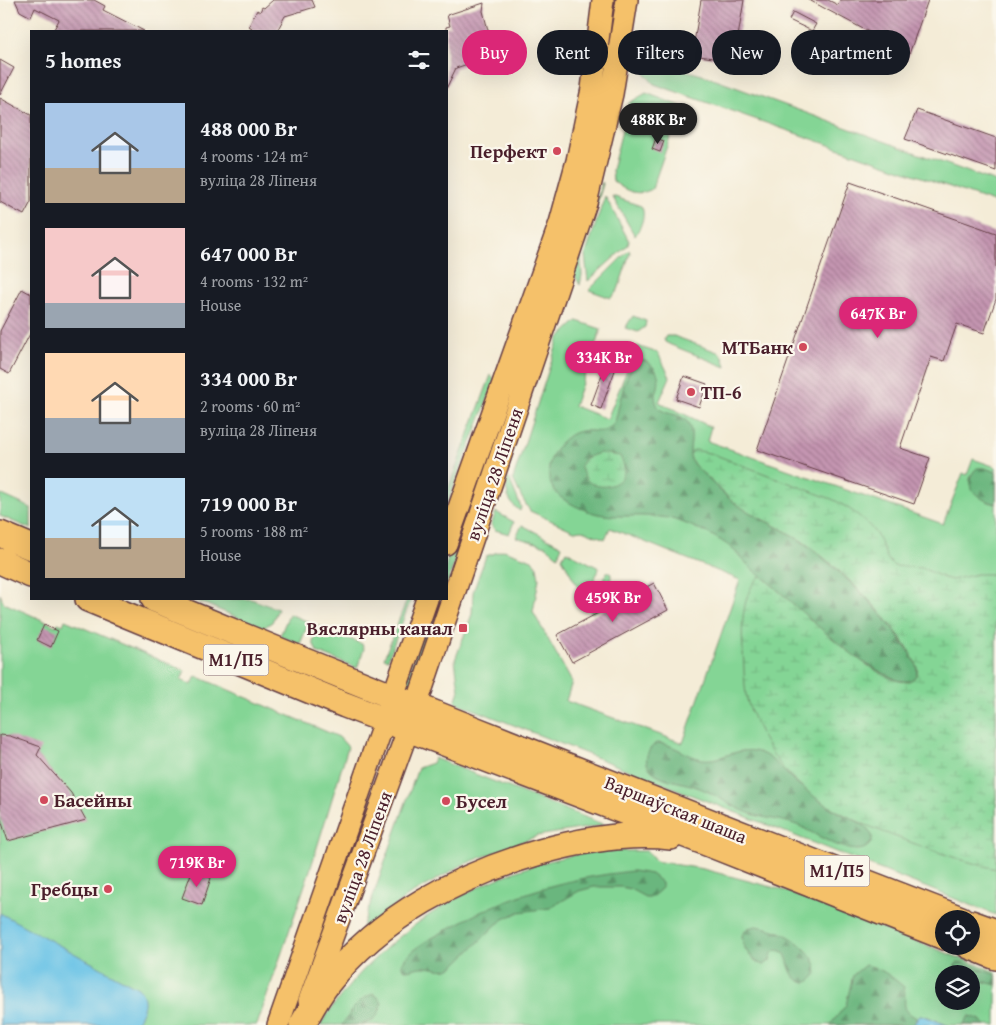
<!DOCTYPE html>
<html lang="en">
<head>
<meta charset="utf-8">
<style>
  :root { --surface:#171b24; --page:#242831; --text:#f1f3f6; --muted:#9ea1a6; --accent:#db2777 }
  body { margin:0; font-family:"Gentium Book Plus",serif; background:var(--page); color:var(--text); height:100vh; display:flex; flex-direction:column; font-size:19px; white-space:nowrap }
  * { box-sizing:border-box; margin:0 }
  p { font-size:16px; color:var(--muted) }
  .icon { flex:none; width:28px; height:28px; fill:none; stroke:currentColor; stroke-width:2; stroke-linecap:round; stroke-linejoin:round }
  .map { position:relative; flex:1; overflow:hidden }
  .sheet { position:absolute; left:30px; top:30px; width:418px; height:570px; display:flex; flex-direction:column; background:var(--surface); border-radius:0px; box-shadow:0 5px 20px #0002 }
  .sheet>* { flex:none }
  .banner { position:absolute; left:462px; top:30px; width:458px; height:45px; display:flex; gap:10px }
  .controls { position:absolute; left:935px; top:910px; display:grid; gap:10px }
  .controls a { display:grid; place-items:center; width:45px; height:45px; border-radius:50%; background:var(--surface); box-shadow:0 5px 20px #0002; font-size:25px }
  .price { position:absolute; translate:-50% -42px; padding:0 11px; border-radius:18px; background:var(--accent); color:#fff; font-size:16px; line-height:32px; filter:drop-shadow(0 1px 2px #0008) }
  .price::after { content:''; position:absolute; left:50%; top:30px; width:15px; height:11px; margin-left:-8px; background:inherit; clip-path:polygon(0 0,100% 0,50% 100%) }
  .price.on { background:#222; color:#fff }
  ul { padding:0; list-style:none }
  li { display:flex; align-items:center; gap:15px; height:125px; padding:0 15px }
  li span { display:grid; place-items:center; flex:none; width:140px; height:100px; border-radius:0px; color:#555 }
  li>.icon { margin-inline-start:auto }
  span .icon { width:60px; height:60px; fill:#fffc; stroke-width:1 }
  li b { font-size:21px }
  h2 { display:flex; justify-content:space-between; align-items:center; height:60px; padding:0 15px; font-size:21px }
  .chip { padding:0 18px; border-radius:22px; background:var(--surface); box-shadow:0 5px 20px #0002; font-size:18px; line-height:45px }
  .chip.on { background:var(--accent); color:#fff }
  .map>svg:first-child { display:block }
  .green { fill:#84d595; stroke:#677a60; fill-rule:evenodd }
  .forest { fill:url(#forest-firs); stroke:#5a6a54 }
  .wetland { fill:url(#wetland-marsh); stroke:#677a60 }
  .water { fill:#68c2e6; stroke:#597088 }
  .building { fill:url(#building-back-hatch) }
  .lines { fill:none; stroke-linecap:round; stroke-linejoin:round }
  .major-casing { stroke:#643e45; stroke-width:24 }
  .highway-casing { stroke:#643e45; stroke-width:28 }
  .major { stroke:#f5c16b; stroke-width:21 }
  .highway { stroke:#f5c16b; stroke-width:25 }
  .poi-dot { fill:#d1495b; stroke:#fbf7ec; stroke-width:2 }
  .labels { text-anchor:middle; stroke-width:4.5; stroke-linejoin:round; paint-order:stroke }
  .shield { fill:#fbf7ec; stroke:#7f6065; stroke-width:1 }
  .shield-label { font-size:18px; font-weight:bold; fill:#4a1f2b }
  .poi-label { font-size:19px; font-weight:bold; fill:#4a1f2b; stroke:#fbf7ec; text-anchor:end }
  .street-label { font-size:19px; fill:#4a1f2b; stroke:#fbf7ec }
</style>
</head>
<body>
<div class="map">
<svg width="996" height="1025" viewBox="0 0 996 1025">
  <defs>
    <pattern id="forest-firs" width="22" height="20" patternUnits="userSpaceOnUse" patternTransform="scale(1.25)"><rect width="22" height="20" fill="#6bb67e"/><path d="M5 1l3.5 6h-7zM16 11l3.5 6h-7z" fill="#5a9367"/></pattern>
    <pattern id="wetland-marsh" width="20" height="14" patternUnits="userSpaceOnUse" patternTransform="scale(1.25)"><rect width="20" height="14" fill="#84d595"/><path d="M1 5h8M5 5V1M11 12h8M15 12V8" fill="none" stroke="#74b681"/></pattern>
    <pattern id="building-back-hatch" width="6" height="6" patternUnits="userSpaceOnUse" patternTransform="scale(1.25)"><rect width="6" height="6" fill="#c495b1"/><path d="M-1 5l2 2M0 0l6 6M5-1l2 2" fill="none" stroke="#a17990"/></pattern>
  </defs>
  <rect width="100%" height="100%" fill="#fbf7ec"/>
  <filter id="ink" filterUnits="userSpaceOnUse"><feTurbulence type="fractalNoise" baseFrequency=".02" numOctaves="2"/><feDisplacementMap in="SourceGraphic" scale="10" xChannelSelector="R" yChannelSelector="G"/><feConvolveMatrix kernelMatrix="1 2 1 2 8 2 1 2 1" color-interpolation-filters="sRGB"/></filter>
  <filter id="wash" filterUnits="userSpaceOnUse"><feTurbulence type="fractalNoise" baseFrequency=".0096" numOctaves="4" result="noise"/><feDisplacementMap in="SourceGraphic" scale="20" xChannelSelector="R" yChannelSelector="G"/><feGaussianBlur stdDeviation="1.12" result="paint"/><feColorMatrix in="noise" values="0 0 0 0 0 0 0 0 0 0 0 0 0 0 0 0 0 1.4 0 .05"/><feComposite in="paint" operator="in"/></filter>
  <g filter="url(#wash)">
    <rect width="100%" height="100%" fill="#f4ecd7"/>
    <path class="green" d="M 644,59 L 702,75 L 996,182 L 996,203 L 654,84 L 641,69 Z
      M 646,93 L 681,106 L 652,189 C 638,197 625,191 613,181 L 612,170 L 629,103 Z
      M 602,182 L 603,184 L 581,257 L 582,275 L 580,285 L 574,274 Z
      M 605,196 L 629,241 L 628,245 L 588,281 L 585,256 Z
      M 612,196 L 641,206 C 647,214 640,229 635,236 Z
      M 629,250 L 630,253 L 618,290 L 611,298 L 589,290 Z
      M 633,316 L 646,321 L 645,327 L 638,332 L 625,328 Z
      M 577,321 L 601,329 L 574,406 L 607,419 L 637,346 L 658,353 L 670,377 L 659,402 L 711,427 L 707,441 L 943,524 L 963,473 L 967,475 L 973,459 L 996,467 L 996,915 L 455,702 L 459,690 L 455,660 L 472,614 L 473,592 L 486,556 L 504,550 L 532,560 L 537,567 L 539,578 L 533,612 L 572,682 L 566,701 L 683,743 L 740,580 L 610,528 L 605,539 L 582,530 L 574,531 L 530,511 L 522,498 L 513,479 L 559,338 Z
      M 666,336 L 674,336 L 720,353 L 724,359 L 726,367 L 671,345 L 665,342 L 664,339 Z
      M 491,375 L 494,378 L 495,381 L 446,507 L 446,494 Z
      M 511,402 L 446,587 L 446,564 L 503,403 Z
      M 509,478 L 521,507 L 520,511 C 508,502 506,494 506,480 Z
      M 0,494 L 31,508 L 31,529 L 0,516 Z
      M 496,512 L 514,522 L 509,534 L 495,530 L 491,525 Z
      M 522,525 L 562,546 L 558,556 L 546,546 L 516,537 Z
      M 566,551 L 599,568 L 594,581 L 601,584 L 607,572 L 611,574 L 610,603 L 592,613 L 562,558 Z
      M 0,594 L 4,603 L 56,626 L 58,623 L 63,625 L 65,620 L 185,671 L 181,680 L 192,685 L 196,676 L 339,737 L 348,747 L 311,867 L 257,1025 L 0,1025 Z
      M 193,599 L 251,599 L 278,609 L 272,622 L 263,628 Z
      M 407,599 L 411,599 L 388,659 L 384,658 Z
      M 434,599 L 442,599 L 411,687 L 408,688 L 404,685 Z
      M 289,614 L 309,622 L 300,644 L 280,636 Z
      M 318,626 L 362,644 L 364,649 L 357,668 L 317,652 L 313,642 Z
      M 434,758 L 605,825 L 537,836 L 462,865 L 406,897 L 359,936 L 418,768 L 432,763 Z
      M 647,851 L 655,861 L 703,869 L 783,890 L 996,972 L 996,1025 L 947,1025 L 926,1016 L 914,1025 L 320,1025 C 378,935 474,874 579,854 C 601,850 625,851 647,851 ZM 944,974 L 971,974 L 971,1001 L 944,1001 Z"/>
    <path class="forest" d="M 643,360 C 655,365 661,375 658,387 C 657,392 654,396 656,402 C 660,418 680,410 688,423 C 697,437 683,454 696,467 C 709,479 723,495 738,505 C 758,519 781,527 801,541 C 814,550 827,561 839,572 C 870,600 894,626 915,662 C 921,678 912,684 897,680 C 881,672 865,664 851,654 C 822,634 797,607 771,584 C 766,579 759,575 753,570 C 745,563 738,553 729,546 C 719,539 707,532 696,528 C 684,523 673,518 660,517 C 622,513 605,523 568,502 C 558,497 550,488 549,476 C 546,458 562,434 581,431 C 596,429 604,437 615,422 C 620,405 624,364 643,360 Z
      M 977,468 L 985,468 L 996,472 L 996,504 C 978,500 959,485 977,468 Z
      M 656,743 C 673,743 685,756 702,759 C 717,761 728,753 742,751 C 765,747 777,765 792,779 C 797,784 804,788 810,793 C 819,799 828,807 838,812 C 848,817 860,821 868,829 C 871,833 874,837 871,842 C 860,865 812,831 797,825 C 781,819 764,819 749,813 C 732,807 718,796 702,789 C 687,782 665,782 652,771 C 642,762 647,750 656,743 Z
      M 633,871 L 651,874 L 662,883 L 662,888 L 652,897 L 645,897 L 630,889 L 621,887 L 594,887 L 579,891 L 550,908 L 519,912 L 504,919 L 497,924 L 454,966 C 440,974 436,966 422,967 C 416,967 412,970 405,970 L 402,967 L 402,963 C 410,949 427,941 441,933 C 505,896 559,879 633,871 Z
      M 756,926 C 767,928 777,930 786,935 C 801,942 834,972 805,983 C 788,978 791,965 784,952 C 775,948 771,951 770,961 L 763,965 C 751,960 742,948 742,935 L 748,928 Z
      M 957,963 L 964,963 L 996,975 L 996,985 L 971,978 L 971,974 L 958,974 L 954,969 L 955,965 Z
      M 865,965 C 880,967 892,977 904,987 C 907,1004 899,1009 917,1018 L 914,1025 L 830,1025 L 846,1005 L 853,975 Z
      M 373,994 L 378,997 L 382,1003 C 378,1025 363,1025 342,1025 C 350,1013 358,999 373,994 Z
      M 969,1016 L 979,1019 L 986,1025 L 963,1025 Z"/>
    <path class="wetland" d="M 695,450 L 713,454 L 834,500 C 851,509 869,521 879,539 C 885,549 884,558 894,566 L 922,568 L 944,578 L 952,580 L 977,574 L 996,574 L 996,869 C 962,861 931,850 899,838 C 839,816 784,789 758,727 C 753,717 748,706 746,695 C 744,681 744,665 743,650 C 741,628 742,589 761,576 C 782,591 888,700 913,679 C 919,675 918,668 915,662 C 904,639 887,619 870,601 C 850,580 826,558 802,541 C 782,528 759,519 739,506 C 727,498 719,487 708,478 C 701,471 692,466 690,455 L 692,451 Z
      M 600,453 L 620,456 C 622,461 625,467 624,472 C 621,487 597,491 587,480 C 584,477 582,470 580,466 L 585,458 Z"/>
    <path class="water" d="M 0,913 L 138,988 C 150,1001 142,1012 135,1025 L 0,1025 Z
      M 922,1015 L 947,1025 L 914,1025 L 917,1018 Z"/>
    <g id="blocks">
      <path class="building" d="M 15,0 L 94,0 L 105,6 L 103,10 L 144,31 L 53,31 L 59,20 L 35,8 L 31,17 L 20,11 Z
        M 273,0 L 312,0 L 315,7 L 285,16 L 277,31 L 250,31 L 252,28 L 249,26 L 257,10 L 260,12 L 262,7 L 264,8 Z
        M 701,0 L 744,0 L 734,61 L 692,55 Z
        M 809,0 L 828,0 L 838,5 L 840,0 L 928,0 L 907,60 L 892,53 L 895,46 Z
        M 484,3 L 483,11 L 489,34 L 479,38 L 483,56 L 478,58 L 479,60 L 456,68 L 446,89 L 446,27 L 450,26 L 447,15 Z
        M 793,12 L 816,24 L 812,31 L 789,20 Z
        M 0,60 L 14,68 L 0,95 Z
        M 0,98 L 31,115 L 31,202 L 24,215 L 0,202 Z
        M 917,110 L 996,138 L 996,171 L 905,139 Z
        M 656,138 L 664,141 L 660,152 L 652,149 Z
        M 850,182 L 996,233 L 996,299 L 984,333 L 957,324 L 944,361 L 931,357 L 900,448 L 930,458 L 914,504 L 757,450 Z
        M 22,289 L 31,294 L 31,332 L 9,374 L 0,369 L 0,331 Z
        M 608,358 L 618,362 L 601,409 L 591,405 Z
        M 684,376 L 707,384 L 699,407 L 676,399 Z
        M 654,583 L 668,610 L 572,662 L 557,635 Z
        M 44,625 L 58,631 L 51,647 L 37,640 Z
        M 0,735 L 10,736 L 41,747 L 37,755 L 71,793 L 86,820 L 8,841 L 0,817 Z
        M 192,871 L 211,878 L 202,905 L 182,898 Z"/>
    </g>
  </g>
  <g filter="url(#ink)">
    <use href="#blocks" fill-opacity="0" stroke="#643e45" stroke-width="1"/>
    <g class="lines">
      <defs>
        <path id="major" d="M 446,544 L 560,223 L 577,161 L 592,89 L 603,0
          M 309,1001 L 408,730 L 586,203 L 612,94 L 627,0
          M 278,1025 L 427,599"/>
        <path id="highway" d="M 0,534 L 31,547
          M 0,561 L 31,575
          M 88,599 L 345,705 L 704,842 L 944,937
          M 154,599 C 421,710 691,815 961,919
          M 971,923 L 996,932
          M 969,946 L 996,957
          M 302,1025 C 310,1011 318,996 328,983 C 380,916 460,875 540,852 C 582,840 627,832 671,837"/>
      </defs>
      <use href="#major" class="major-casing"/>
      <use href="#highway" class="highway-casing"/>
      <use href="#major" class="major"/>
      <use href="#highway" class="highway"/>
    </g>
  </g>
  <g class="poi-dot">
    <circle cx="557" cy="151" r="5"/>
    <circle cx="803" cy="347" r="5"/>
    <circle cx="691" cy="392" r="5"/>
    <rect x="458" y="623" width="10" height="10" rx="2.5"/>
    <circle cx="44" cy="800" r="5"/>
    <circle cx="446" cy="801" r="5"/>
    <circle cx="108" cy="889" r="5"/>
  </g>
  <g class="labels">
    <g class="shield">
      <rect x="203.5" y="644.5" width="65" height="31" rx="4"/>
      <rect x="804.5" y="855.5" width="65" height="31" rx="4"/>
    </g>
    <g class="shield-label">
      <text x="236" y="666">М1/П5</text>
      <text x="837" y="877">М1/П5</text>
    </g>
    <g class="poi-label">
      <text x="547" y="158">Перфект</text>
      <text x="793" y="354">МТБанк</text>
      <text x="701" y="399" text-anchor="start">ТП-6</text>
      <text x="453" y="635">Вяслярны канал</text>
      <text x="54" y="807" text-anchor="start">Басейны</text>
      <text x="456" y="808" text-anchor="start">Бусел</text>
      <text x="98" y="896">Гребцы</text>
    </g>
    <g class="street-label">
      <text transform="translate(494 474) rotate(-71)" y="7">вуліца 28 Ліпеня</text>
      <text transform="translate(676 809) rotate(22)" y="7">Варшаўская шаша</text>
      <text transform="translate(362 857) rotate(-70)" y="7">вуліца 28 Ліпеня</text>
    </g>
  </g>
</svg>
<div class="controls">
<a><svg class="icon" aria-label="locate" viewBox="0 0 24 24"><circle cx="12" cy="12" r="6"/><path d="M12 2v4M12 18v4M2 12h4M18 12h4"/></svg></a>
<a><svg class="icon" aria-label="layers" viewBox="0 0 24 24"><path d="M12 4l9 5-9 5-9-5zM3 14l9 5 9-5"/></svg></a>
</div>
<b class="price on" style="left:658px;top:145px">488K Br</b>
<b class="price" style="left:878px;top:339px">647K Br</b>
<b class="price" style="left:604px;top:383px">334K Br</b>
<b class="price" style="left:613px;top:623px">459K Br</b>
<b class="price" style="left:197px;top:888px">719K Br</b>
<div class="banner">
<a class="chip on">Buy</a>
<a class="chip">Rent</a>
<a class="chip">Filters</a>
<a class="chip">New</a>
<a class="chip">Apartment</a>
</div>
<section class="sheet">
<h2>5 homes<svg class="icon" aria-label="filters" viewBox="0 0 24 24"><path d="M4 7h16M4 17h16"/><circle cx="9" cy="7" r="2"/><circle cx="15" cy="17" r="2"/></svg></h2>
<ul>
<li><span style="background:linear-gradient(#a9c7e8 65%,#b9a48a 0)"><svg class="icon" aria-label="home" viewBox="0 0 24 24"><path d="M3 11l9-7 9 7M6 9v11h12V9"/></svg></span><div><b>488 000 Br</b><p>4 rooms · 124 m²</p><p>вуліца 28 Ліпеня</p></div></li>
<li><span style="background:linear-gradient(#f6c9c9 75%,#9aa5b1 0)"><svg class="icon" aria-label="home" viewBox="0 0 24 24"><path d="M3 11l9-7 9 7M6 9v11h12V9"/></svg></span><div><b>647 000 Br</b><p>4 rooms · 132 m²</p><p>House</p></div></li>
<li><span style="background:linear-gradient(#ffd9b3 65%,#9aa5b1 0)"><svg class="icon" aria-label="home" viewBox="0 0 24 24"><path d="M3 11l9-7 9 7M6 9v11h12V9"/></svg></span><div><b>334 000 Br</b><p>2 rooms · 60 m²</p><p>вуліца 28 Ліпеня</p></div></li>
<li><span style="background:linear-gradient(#bfe0f5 60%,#b9a48a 0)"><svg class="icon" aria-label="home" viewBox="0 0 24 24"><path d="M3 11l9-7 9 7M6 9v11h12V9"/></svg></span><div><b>719 000 Br</b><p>5 rooms · 188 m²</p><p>House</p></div></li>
</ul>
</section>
</div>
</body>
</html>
